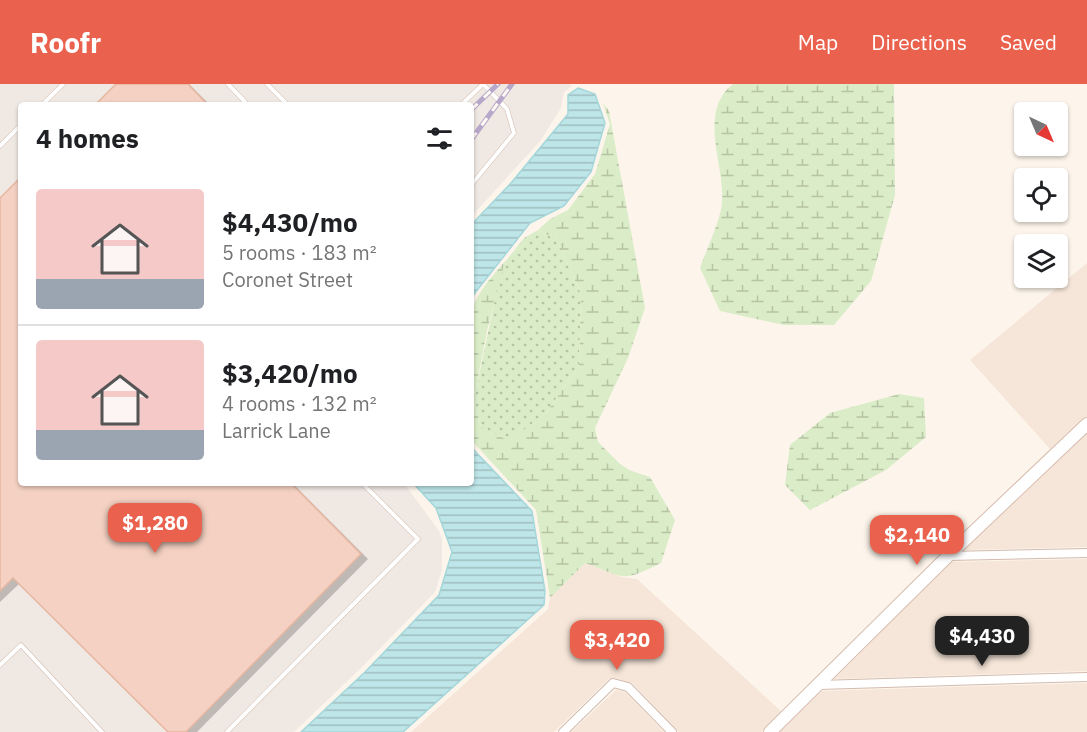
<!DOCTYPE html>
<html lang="en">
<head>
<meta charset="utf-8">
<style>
  :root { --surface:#fff; --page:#f6f6f6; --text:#202124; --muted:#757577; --line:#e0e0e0; --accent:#ea624d }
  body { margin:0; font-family:"IBM Plex Sans",sans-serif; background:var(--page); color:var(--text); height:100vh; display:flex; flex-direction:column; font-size:22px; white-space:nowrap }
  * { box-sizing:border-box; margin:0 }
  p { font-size:20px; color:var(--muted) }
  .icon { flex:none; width:33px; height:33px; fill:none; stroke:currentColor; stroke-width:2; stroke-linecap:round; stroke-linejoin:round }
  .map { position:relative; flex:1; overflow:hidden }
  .sheet { position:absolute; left:18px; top:18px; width:456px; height:384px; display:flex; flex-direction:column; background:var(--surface); border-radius:6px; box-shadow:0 2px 4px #0004 }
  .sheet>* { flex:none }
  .needle { width:39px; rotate:136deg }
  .controls { position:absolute; left:1014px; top:18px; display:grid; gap:12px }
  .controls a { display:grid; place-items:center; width:54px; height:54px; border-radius:6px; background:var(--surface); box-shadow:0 2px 4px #0004; font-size:30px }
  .price { position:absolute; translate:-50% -51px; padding:0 14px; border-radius:12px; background:var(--accent); color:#fff; font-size:20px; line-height:39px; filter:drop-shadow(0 2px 3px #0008) }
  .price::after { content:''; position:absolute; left:50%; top:36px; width:18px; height:14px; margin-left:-9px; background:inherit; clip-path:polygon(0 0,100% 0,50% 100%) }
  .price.selected { background:#222; color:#fff }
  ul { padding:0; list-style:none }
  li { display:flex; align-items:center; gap:18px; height:150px; padding:0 18px }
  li+li { border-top:2px solid var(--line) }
  li span { display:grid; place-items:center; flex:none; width:168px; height:120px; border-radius:6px; color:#555 }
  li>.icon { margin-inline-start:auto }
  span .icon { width:72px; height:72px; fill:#fffc; stroke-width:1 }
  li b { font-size:26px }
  h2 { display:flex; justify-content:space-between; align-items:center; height:72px; padding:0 18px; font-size:26px }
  header { display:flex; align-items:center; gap:36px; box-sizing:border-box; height:84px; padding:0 30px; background:var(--accent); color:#fff }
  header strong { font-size:28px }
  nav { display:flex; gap:33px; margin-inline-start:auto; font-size:21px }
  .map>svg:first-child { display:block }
  .residential { fill:#f6e6d9 }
  .industrial { fill:#efe8e3 }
  .grass { fill:url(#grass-dots) }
  .wetland { fill:url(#wetland-marsh) }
  .water { fill:url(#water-rules); stroke:#a4d7db; stroke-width:1.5 }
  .shadow { fill:#0003 }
  .building { fill:#f4d1c2; stroke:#e7b6a1; stroke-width:1.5 }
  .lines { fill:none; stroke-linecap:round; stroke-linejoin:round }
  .lane-casing { stroke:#d2bbaf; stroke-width:5 }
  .street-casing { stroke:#d2bbaf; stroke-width:10 }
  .secondary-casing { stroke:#d7bdaf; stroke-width:14 }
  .lane { stroke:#fff; stroke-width:4 }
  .street { stroke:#fff; stroke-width:8 }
  .secondary { stroke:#fff; stroke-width:12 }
  .rail-casing { stroke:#b7a7ca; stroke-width:5 }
  .rail { stroke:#fff9f3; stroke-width:3; stroke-dasharray:9; stroke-linecap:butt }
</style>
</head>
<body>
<header>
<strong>Roofr</strong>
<nav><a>Map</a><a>Directions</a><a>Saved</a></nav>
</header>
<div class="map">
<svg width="1087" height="648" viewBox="0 0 1087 648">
  <defs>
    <pattern id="grass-dots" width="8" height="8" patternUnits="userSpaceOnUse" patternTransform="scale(1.5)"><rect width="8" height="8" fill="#daedc8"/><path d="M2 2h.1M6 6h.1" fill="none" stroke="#b6c3a5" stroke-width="1.8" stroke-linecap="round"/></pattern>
    <pattern id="wetland-marsh" width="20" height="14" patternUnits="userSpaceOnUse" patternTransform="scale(1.5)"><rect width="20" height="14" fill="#daedc8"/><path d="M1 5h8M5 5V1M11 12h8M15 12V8" fill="none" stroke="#b6c3a5"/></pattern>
    <pattern id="water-rules" width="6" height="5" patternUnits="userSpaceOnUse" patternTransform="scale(1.5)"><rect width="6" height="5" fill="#bee6e9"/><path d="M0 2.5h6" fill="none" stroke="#9fbdbf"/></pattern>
  </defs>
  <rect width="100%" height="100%" fill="#fdf5eb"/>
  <path class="residential" d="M 1087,179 L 1087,332 L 977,436 L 1050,365 L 970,276 Z
    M 1087,348 L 1087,463 L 963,466 Z
    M 1087,475 L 1087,587 L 834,595 L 951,478 Z
    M 585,479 L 621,493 L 637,495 L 782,628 L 761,648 L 679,648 L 632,599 L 614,594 L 609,595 L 554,648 L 411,648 L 548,525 L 550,514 Z
    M 1087,599 L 1087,648 L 779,648 L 822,607 Z
    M 616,606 L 625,608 L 664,648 L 571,648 Z"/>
  <path class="industrial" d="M 0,0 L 569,0 L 572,2 L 564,8 L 561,24 L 541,56 L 471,133 L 471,21 L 21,21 L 21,399 L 404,399 L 439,447 L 442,455 L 442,486 L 435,508 L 361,584 L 294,648 L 0,648 Z"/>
  <path class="grass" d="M 538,146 L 557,156 L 581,210 L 579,282 L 546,329 L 509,358 L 481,343 L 474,315 L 502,182 L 524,154 Z"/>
  <path class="wetland" d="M 733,0 L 894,0 L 895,111 L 871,197 L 834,241 L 784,241 L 720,227 L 700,184 C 706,166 721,136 722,118 C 725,81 697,28 733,0 Z
    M 603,19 L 609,27 L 645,224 L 628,274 L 595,344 L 598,358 L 619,379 L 629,386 L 650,393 L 675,436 L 661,479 C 621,499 626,494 585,479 L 550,514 L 536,426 L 471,356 L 471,263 C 473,253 470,245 471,234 C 472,213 492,193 505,177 L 487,247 L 474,315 L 481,343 L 509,357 L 546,329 L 579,282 L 581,210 L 557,156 L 538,146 L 550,135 L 568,126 L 595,90 L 610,40 Z
    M 899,310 L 924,314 L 926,353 L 886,386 L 810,426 L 785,401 L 790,361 L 830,329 Z"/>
  <path class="water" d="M 578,4 L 595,10 L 605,39 L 591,88 L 564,122 L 530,139 L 471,214 L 471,141 L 511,99 L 568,30 L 568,11 Z
    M 471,363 L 532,427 L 545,507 L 544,521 L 403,648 L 301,648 L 365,588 L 439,511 L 452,468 L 436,424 L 413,399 L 471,399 Z"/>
  <path class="shadow" d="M 118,0 L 189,0 L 210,21 L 97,21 Z
    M 21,95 L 21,399 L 292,399 L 368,475 L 197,648 L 170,648 L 20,499 L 0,518 L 0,116 Z"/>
  <path class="building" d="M 116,0 L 188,0 L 208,21 L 95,21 Z
    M 21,93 L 21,399 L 291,399 L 361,470 L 186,648 L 168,648 L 13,494 L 0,507 L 0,114 Z"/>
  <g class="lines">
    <defs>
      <path id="lane" d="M 228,0 L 248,21
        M 267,0 L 288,21
        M 42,21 L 63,0
        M 461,21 L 483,0
        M 0,62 L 21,41
        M 471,101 L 514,49 L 507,25 L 483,0
        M 0,581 L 21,561 L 102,648
        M 227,648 L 418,455 L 362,399"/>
      <path id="street" d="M 948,472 L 1087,469
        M 819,601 L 1087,593
        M 563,648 L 613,599 L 628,603 L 672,648"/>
      <path id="secondary" d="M 770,648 L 948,472 L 1087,340"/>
    </defs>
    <use href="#lane" class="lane-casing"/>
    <use href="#street" class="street-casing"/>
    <use href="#secondary" class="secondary-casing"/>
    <use href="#lane" class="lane"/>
    <use href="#street" class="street"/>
    <use href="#secondary" class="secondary"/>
    <defs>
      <path id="rail" d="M 471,26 L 498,0
        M 471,56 L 512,0"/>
    </defs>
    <use href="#rail" class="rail-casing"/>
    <use href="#rail" class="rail"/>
  </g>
</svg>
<div class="controls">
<a><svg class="needle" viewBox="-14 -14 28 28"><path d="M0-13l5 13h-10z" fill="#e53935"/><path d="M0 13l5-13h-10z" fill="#757577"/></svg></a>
<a><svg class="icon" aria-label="locate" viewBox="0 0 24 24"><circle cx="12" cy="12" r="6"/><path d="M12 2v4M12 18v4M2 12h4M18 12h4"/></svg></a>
<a><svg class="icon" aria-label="layers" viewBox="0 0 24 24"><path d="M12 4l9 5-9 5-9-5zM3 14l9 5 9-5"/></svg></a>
</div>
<b class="price" style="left:155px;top:470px">$1,280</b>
<b class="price" style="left:917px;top:482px">$2,140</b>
<b class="price selected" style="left:982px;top:583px">$4,430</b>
<b class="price" style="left:617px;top:587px">$3,420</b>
<section class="sheet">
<h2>4 homes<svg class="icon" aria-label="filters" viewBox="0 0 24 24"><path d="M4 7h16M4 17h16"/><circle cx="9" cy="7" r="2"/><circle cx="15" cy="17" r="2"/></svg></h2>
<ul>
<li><span style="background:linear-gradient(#f6c9c9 75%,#9aa5b1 0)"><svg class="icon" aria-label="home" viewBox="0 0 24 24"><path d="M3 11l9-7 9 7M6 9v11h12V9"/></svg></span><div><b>$4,430/mo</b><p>5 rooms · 183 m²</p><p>Coronet Street</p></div></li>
<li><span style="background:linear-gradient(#f6c9c9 75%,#9aa5b1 0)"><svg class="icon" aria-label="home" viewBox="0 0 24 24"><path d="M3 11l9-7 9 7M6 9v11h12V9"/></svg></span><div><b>$3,420/mo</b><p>4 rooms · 132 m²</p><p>Larrick Lane</p></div></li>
</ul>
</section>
</div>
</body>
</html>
